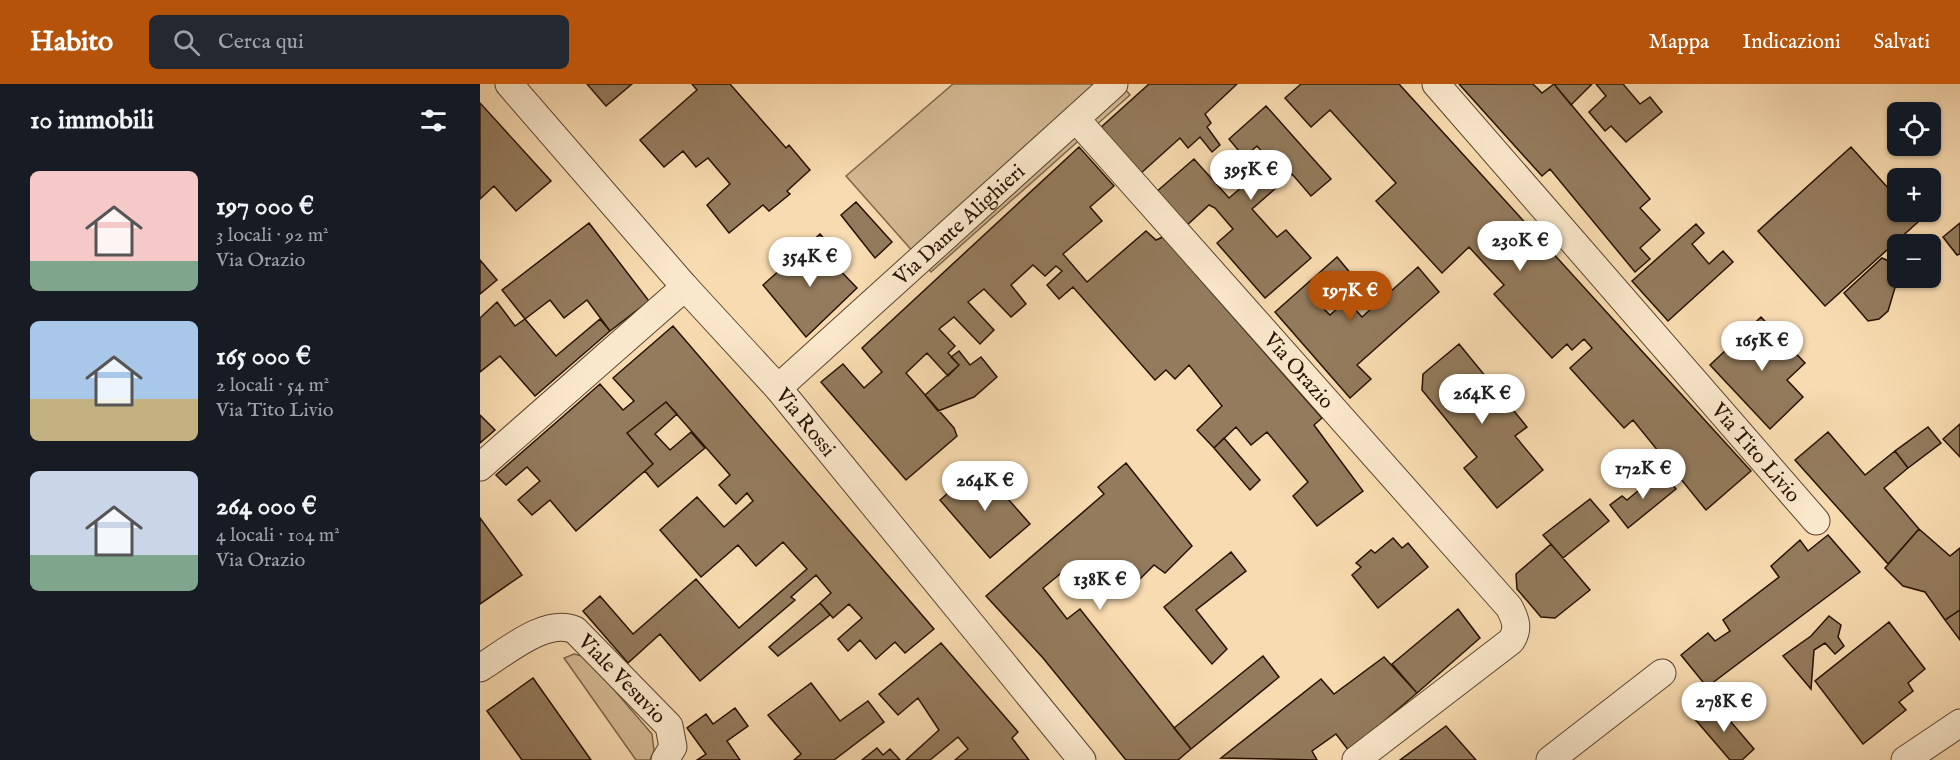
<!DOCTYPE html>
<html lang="it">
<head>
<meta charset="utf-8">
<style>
  :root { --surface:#171b24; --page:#242831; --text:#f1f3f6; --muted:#9ea1a6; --accent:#b45309 }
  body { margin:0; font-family:"IM FELL English",serif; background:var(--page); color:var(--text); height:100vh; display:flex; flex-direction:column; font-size:22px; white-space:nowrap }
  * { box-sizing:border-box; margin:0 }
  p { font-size:20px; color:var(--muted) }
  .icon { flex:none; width:33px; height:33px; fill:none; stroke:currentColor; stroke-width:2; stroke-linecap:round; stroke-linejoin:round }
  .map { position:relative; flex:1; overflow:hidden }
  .drawer { display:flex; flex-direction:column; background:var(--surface); width:480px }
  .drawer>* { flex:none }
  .fabs { position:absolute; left:1407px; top:18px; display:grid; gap:12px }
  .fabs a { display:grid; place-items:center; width:54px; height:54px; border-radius:9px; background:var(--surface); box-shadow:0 2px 4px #0004; font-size:30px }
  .price { position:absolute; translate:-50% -51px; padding:0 14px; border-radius:21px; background:#fff; color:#222; font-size:20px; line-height:39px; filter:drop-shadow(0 2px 3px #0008) }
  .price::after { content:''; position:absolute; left:50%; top:36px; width:18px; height:14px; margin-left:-9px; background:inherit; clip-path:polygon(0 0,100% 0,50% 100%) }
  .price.on { background:var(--accent); color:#fff }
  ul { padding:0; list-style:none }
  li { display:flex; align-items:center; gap:18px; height:150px; padding:0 30px }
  li span { display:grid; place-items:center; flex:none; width:168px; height:120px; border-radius:9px; color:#555 }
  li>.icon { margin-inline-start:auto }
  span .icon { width:72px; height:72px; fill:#fffc; stroke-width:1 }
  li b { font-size:26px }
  h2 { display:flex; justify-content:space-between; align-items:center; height:72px; padding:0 30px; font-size:26px }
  header { display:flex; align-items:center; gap:36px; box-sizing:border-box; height:84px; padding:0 30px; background:var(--accent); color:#fff }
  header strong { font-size:28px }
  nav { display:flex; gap:33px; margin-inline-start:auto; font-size:21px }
  .search { width:420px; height:54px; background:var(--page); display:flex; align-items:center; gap:15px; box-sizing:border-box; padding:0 21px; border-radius:9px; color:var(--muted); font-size:22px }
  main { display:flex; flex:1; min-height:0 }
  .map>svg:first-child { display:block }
  .green { fill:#d4b993; stroke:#7e664c; stroke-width:1.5 }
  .building { fill:#947b5d; stroke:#271204; stroke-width:1.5 }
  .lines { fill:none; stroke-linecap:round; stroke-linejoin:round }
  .minor-casing { stroke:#5b442f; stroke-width:29 }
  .minor { stroke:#fae8cc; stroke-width:27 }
  .labels { text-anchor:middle; stroke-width:6; stroke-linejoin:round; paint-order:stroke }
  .street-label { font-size:21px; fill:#271204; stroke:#fae8cc }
</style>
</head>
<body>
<header>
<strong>Habito</strong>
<div class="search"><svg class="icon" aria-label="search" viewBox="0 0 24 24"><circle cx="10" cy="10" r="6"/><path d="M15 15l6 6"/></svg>Cerca qui</div>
<nav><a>Mappa</a><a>Indicazioni</a><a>Salvati</a></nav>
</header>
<main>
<section class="drawer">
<h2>10 immobili<svg class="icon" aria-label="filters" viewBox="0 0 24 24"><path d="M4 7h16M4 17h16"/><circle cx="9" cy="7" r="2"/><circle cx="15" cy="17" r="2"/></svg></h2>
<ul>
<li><span style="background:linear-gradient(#f6c9c9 75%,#7fa58c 0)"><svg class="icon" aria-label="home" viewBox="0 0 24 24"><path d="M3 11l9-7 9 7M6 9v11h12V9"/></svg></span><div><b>197 000 €</b><p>3 locali · 92 m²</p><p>Via Orazio</p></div></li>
<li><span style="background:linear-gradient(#a9c7e8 65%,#c2b280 0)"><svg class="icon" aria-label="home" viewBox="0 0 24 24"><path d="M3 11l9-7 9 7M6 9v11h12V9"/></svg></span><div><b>165 000 €</b><p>2 locali · 54 m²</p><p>Via Tito Livio</p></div></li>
<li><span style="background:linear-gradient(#c9d6e8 70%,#7fa58c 0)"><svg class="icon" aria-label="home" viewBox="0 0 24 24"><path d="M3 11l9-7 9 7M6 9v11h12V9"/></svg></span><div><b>264 000 €</b><p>4 locali · 104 m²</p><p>Via Orazio</p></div></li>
</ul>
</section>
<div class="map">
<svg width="1480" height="676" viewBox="0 0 1480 676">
  <rect width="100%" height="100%" fill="#f8dbb0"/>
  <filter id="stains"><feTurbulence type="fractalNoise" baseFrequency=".00333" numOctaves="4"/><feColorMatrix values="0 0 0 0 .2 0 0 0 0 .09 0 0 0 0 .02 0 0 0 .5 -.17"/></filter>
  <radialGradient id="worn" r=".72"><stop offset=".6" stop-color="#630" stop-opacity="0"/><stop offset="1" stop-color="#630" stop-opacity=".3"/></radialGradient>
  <path class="green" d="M 473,0 L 641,0 L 650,11 L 451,188 L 366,92 Z
    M 94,570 L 106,573 L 172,650 L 174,667 L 170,676 L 156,676 L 84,574 Z"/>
  <path class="building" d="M 107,0 L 152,0 L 126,22 Z
    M 212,0 L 250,0 L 306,64 L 309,61 L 330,86 L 307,107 L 310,110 L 289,127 L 283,121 L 249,149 L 227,121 L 250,100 L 228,74 L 216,83 L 203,67 L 184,83 L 160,56 L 217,6 Z
    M 669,0 L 757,0 L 725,30 L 731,39 L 727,43 L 740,61 L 732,68 L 720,53 L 708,64 L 700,54 L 660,90 L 619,45 Z
    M 821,0 L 919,0 L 1271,387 L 1226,426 L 1153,336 L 1144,344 L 1090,284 L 1112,264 L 1104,255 L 1092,266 L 1087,260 L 1072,274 L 1014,210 L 1024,201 L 989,163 L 962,189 L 896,117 L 916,99 L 850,26 L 831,43 L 805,14 Z
    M 979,0 L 1053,0 L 1062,9 L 1074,0 L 1170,115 L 1160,124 L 1180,146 L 1160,164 L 1170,175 L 1155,188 L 1070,85 L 1062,92 Z
    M 1074,0 L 1112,0 L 1091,21 Z
    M 1116,0 L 1143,0 L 1160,20 L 1170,13 L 1182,28 L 1146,58 L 1131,42 L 1125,47 L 1109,28 L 1126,12 Z
    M 0,19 L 71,97 L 36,127 L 14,102 L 0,115 Z
    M 786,22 L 851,95 L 831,112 L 812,90 L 772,125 L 797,153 L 806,146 L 831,174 L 785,214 L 737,159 L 753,145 L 735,124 L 729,121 L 705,143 L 675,109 L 714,75 L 749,114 L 778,89 L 772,82 L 785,71 L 777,62 L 764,73 L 749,55 Z
    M 599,63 L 634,102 L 610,123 L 622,137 L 583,170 L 607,198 L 666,147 L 676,156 L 683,153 L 842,334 L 834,341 L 883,407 L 837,442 L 813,412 L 828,398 L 787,348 L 771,361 L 756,343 L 734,364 L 717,346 L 742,322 L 709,281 L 695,295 L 686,286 L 675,296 L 593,203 L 579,215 L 567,201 L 582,187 L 576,182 L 565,192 L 553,181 L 531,201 L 546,220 L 531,233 L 504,205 L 488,218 L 514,246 L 500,260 L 474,233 L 459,245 L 475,262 L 468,269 L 479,281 L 468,292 L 447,269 L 426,289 L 474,344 L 477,352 L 426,396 L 341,298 L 363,280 L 384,304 L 402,288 L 382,264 Z
    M 1371,63 L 1418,115 L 1418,128 L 1428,128 L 1438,138 L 1345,222 L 1278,147 Z
    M 376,118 L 412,158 L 395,174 L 361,131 Z
    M 109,139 L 169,217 L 130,247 L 107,216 L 84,234 L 70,216 L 45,235 L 22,206 Z
    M 1480,139 L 1480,170 L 1477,171 L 1463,153 Z
    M 1216,140 L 1224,149 L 1212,160 L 1229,180 L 1243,167 L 1253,178 L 1188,237 L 1152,197 Z
    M 340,150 L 348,159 L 327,177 L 334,186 L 348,174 L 377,204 L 326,253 L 283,201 Z
    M 857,173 L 872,191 L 839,220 L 850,231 L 867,216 L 882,233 L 938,183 L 959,208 L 877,281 L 891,295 L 870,314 L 795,228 Z
    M 1402,174 L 1411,178 L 1412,184 L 1409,190 L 1417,197 L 1408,227 L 1399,235 L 1388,237 L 1364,209 Z
    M 0,176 L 17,196 L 0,210 Z
    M 17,218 L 35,242 L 45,235 L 76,272 L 120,235 L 130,247 L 55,312 L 20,272 L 0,288 L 0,234 Z
    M 1281,233 L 1325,279 L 1307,296 L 1323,313 L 1290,345 L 1230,281 Z
    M 193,242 L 454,545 L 425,569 L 415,558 L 396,575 L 380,556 L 368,567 L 358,555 L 382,534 L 369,520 L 353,534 L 340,519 L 351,509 L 336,491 L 311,513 L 315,516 L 220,597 L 180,550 L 148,579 L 103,527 L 120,512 L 153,550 L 216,495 L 259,544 L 327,485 L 303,458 L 276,482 L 258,461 L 221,493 L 180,446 L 217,413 L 244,443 L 273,417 L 267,409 L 256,420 L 239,401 L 250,391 L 186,318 L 147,349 L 173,380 L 96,447 L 70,416 L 52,431 L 38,416 L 60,397 L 47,383 L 26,401 L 16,391 L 120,300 L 143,326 L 154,317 L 133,294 Z
    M 979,260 L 1047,343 L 1035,352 L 1063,386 L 1017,424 L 984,384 L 997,373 L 942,306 L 943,290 Z
    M 479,267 L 490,281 L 501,273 L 517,293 L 494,313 L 458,327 L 445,311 L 479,281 L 471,273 Z
    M 186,318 L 197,330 L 175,350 L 190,366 L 211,348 L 225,364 L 178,403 L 165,387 L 173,380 L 147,349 Z
    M 0,331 L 15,346 L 0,359 Z
    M 1480,340 L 1480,373 L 1463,355 Z
    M 1448,343 L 1461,359 L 1428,384 L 1415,367 Z
    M 1348,348 L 1385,391 L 1415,367 L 1428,384 L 1404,404 L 1439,445 L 1408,480 L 1315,376 Z
    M 744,354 L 780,396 L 770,406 L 734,364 Z
    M 646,379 L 712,462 L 685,489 L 674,481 L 660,495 L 653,487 L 628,510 L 596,477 L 563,504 L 587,535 L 600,525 L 711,665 L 698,676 L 646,676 L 563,574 L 506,512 L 624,410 L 618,403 Z
    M 499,382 L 550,440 L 510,474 L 460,416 Z
    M 1182,387 L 1196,405 L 1148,444 L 1130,421 L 1142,412 L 1147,416 Z
    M 1110,415 L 1129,437 L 1083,474 L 1063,451 Z
    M 0,434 L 42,491 L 0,520 Z
    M 1439,445 L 1470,472 L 1480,464 L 1480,526 L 1465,536 L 1445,508 L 1423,502 L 1405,484 Z
    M 1348,451 L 1380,488 L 1227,603 L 1201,571 L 1228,549 L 1235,557 L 1250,547 L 1243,536 L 1299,493 L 1291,482 L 1320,456 L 1328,467 Z
    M 913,454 L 922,464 L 928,459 L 948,483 L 898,524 L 872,491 L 881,483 L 876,479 L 891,466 L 895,469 Z
    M 1071,460 L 1110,506 L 1075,534 L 1061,533 L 1037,505 L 1036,490 Z
    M 751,468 L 766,487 L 716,526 L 747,565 L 732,580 L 684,523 Z
    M 340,519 L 350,531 L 298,572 L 289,563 Z
    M 978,525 L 1000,554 L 937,609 L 912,580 Z
    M 1480,526 L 1480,556 L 1465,536 Z
    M 1349,532 L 1361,541 L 1358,553 L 1364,562 L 1355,570 L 1345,559 L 1334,566 L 1331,605 L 1303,572 L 1331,552 Z
    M 1409,538 L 1445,585 L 1428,599 L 1433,607 L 1419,618 L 1426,626 L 1383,660 L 1335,597 Z
    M 461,559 L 538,648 L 532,654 L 549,676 L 475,676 L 488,665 L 478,653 L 450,676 L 426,676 L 459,646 L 438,614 L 418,631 L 399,610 Z
    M 783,572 L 799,593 L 711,665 L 694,644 Z
    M 904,573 L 937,609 L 869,667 L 856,650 L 832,667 L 837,676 L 741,674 L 841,595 L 854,610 Z
    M 53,594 L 111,676 L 42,676 L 7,627 Z
    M 331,599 L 360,637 L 388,617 L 404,638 L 354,676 L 314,676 L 321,670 L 288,631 Z
    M 1234,618 L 1274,665 L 1262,676 L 1250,676 L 1214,634 Z
    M 255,624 L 268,642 L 247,657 L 260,676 L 217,676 L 226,670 L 207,644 L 226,630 L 233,640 Z
    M 966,642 L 996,676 L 920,676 Z
    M 397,664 L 403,671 L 410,665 L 420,676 L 382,676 Z"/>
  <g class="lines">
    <defs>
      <g id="minor">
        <path id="s1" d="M 29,0 L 205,203 L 298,304 L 602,676"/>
        <path id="s2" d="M 956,0 L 1336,437"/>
        <path id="s3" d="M 596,35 L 1029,523 C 1036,536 1039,545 1031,557 L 876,676"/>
        <path id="s4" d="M 298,304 L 634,0"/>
        <path d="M 0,383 L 205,203"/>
        <path id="s5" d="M 0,584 C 25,569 66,533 95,546 L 189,642 L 193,663 L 185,676"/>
        <path d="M 1070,676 L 1182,589"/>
        <path d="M 1425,676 L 1480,639"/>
      </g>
    </defs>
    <use href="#minor" class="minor-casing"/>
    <use href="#minor" class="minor"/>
  </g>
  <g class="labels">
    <g class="street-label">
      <text dy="7" stroke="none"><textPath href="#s4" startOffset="244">Via Dante Alighieri</textPath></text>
      <text dy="7" stroke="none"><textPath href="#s3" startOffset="336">Via Orazio</textPath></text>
      <text dy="7" stroke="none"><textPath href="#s1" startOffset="450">Via Rossi</textPath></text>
      <text dy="7" stroke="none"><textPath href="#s2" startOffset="488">Via Tito Livio</textPath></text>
      <text dy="7" stroke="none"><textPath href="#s5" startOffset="174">Viale Vesuvio</textPath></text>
    </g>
  </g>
  <rect width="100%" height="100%" filter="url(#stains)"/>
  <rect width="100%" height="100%" fill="url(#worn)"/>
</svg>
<div class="fabs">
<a><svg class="icon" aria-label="locate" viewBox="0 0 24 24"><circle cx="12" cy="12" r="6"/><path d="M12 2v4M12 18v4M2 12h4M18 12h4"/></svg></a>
<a>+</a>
<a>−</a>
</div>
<b class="price" style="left:771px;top:117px">395K €</b>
<b class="price" style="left:1040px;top:188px">230K €</b>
<b class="price" style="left:330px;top:204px">354K €</b>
<b class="price on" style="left:870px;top:238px">197K €</b>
<b class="price" style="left:1282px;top:288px">165K €</b>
<b class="price" style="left:1002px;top:341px">264K €</b>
<b class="price" style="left:1163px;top:416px">172K €</b>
<b class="price" style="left:505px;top:428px">264K €</b>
<b class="price" style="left:620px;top:527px">138K €</b>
<b class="price" style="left:1244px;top:649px">278K €</b>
</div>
</main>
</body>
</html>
